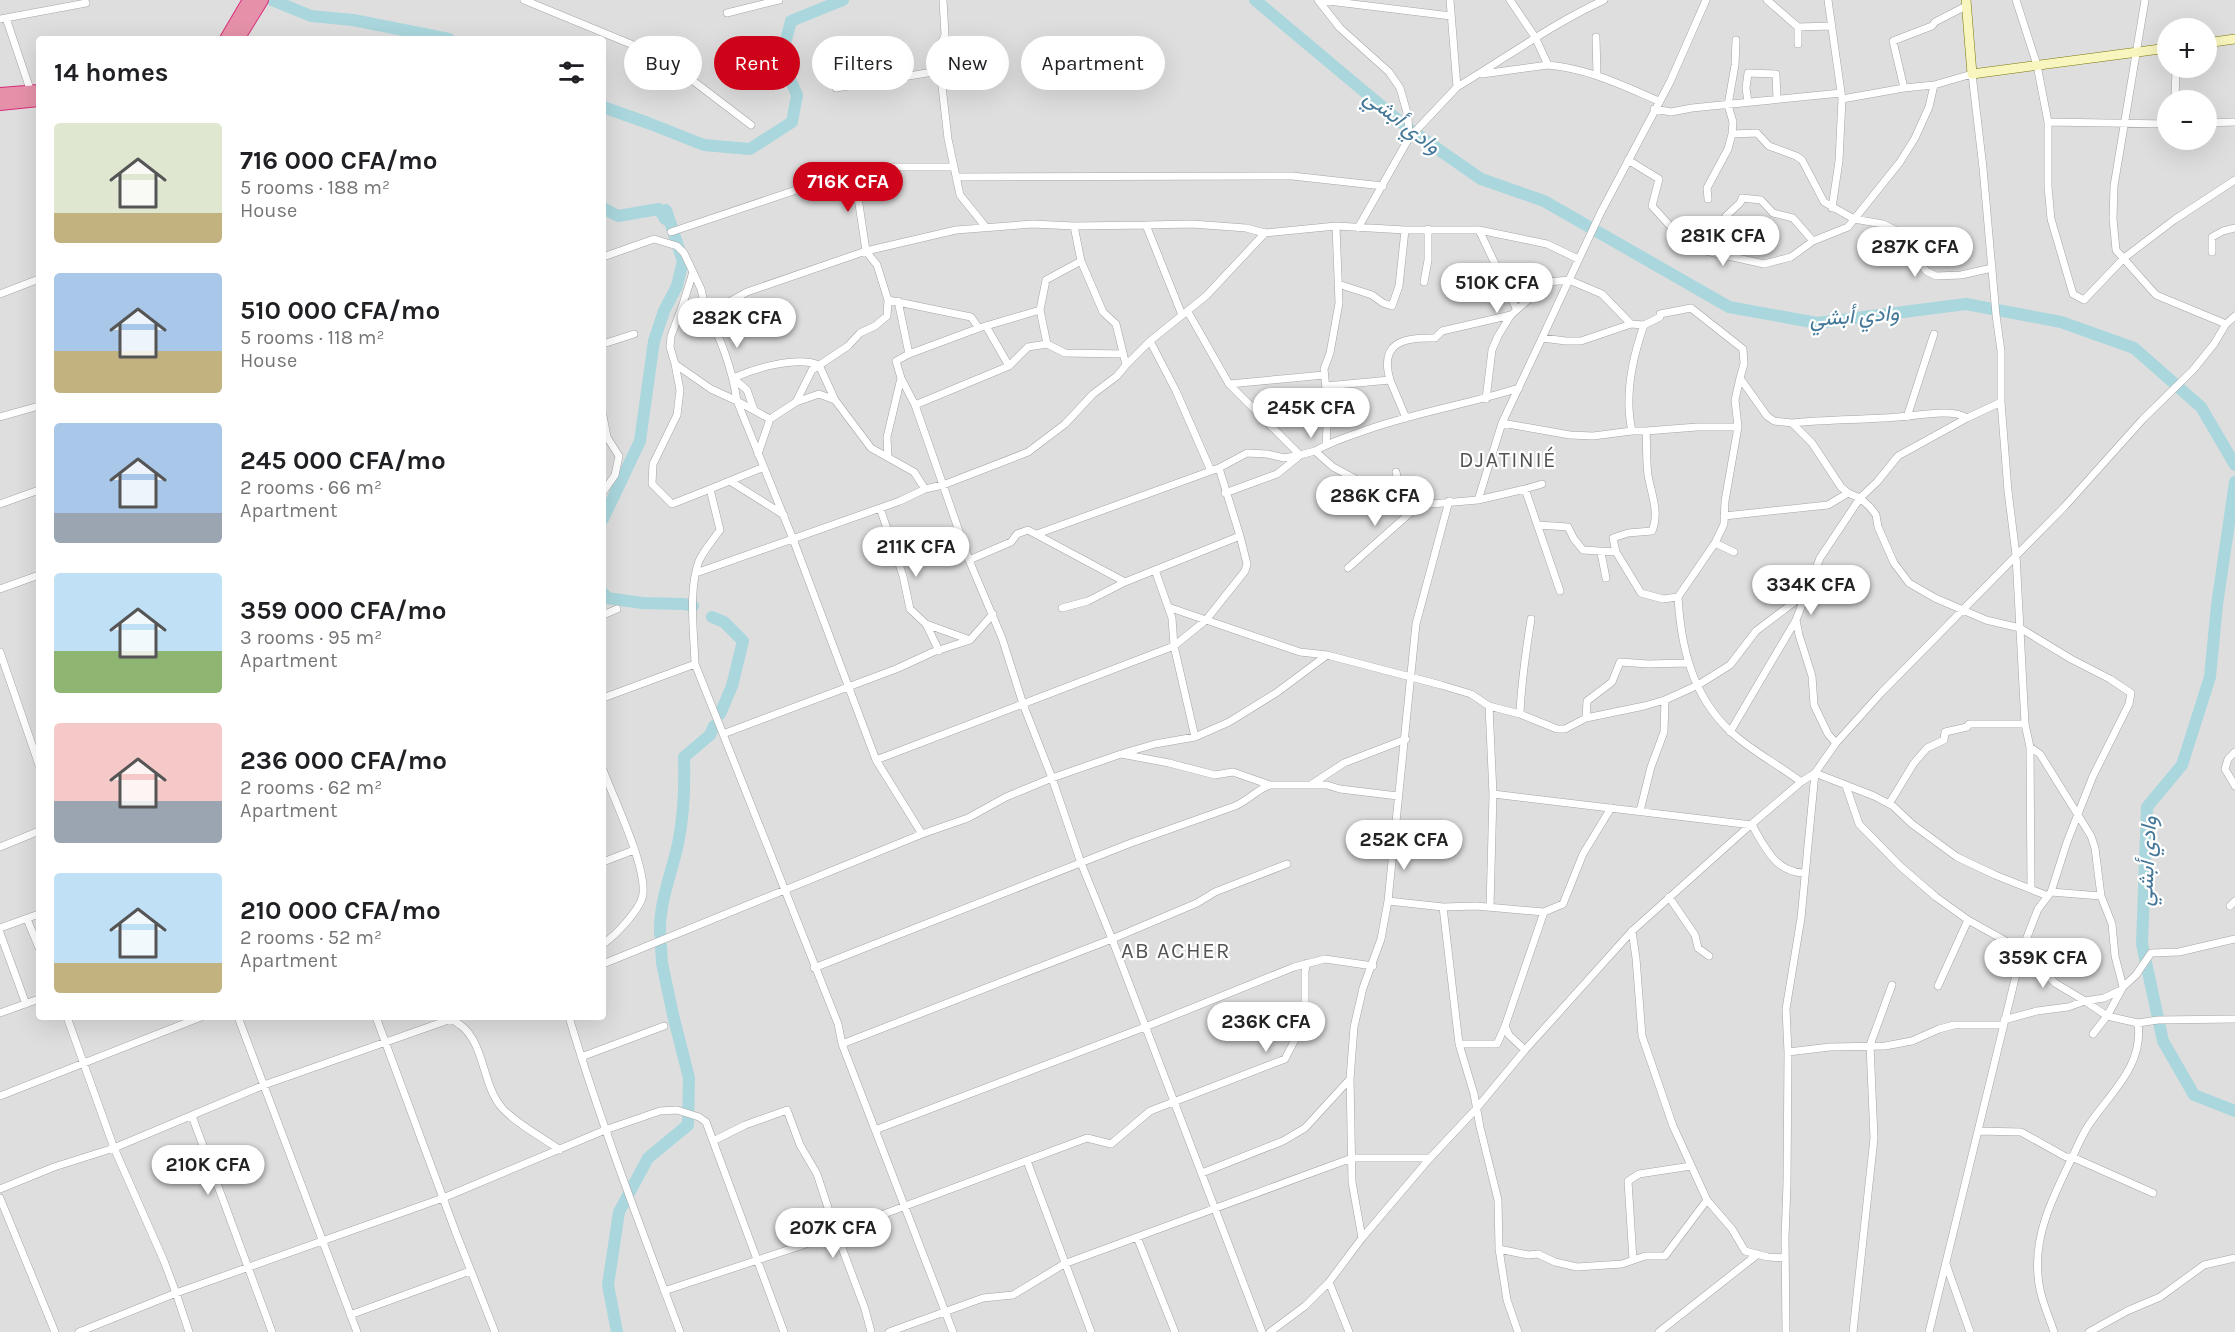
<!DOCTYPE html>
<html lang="en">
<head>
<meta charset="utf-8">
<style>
  :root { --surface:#fff; --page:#f2f2f2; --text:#202124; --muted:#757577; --accent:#ce031a }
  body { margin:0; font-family:Karla,Vazirmatn,sans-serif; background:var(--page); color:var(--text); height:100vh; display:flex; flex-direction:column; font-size:22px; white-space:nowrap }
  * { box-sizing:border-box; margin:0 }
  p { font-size:20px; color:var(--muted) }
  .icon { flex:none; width:33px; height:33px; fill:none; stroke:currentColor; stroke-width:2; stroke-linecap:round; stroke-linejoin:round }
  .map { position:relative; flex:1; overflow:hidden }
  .sheet { position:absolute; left:36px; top:36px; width:570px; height:984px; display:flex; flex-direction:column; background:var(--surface); border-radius:6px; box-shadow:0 6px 24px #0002 }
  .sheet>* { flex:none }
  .banner { position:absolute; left:624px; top:36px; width:570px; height:54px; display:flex; gap:12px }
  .buttons { position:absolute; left:2157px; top:18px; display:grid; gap:12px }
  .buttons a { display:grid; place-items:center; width:60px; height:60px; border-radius:50%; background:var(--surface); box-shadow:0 6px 24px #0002; font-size:30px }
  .price { position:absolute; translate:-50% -51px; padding:0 14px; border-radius:21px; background:#fff; color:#222; font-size:20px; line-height:39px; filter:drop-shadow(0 2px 3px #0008) }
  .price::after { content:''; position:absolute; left:50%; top:36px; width:18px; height:14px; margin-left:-9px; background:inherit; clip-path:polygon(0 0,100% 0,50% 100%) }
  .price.active { background:var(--accent); color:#fff }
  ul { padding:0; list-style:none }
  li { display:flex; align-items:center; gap:18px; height:150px; padding:0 18px }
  li span { display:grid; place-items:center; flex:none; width:168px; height:120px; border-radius:6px; color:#555 }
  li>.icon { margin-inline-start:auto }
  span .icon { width:72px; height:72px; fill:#fffc; stroke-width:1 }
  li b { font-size:26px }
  h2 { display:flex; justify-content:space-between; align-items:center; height:72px; padding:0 18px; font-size:26px }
  .pill { padding:0 21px; border-radius:27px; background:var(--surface); box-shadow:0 6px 24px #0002; font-size:21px; line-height:54px }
  .pill.active { background:var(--accent); color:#fff }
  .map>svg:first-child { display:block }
  .residential { fill:#dfdede; fill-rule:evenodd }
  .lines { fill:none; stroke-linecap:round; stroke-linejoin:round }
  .river { stroke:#a9d7dd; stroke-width:12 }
  .street-casing { stroke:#a5a5a5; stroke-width:8 }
  .secondary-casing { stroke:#797907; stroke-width:10 }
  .highway-casing { stroke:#d92b7a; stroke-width:14 }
  .street { stroke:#fff; stroke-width:7 }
  .secondary { stroke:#f9f5be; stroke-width:9 }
  .highway { stroke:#e691aa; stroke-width:12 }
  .labels { text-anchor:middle; stroke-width:4.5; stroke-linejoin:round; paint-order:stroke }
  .water-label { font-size:22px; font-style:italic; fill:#457898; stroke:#fff }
  .neighbourhood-label { font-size:22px; letter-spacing:1.5px; fill:#545454; stroke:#fff }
</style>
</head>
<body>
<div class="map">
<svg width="2235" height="1332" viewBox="0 0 2235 1332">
  <rect width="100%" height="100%" fill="#f1ede8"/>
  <path class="residential" d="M 0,0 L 2235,0 L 2235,1332 L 0,1332 ZM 2168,28 L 2206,28 L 2206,68 L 2168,68 ZM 39,39 L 603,39 L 603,1017 L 39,1017 ZM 2168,100 L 2206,100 L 2206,140 L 2168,140 Z"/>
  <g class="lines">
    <path class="river" d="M 272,0 L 311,16 L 353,20 L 449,39
      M 1255,0 L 1409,129 L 1481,179 L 1544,201 L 1729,307 L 1817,323 L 1966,304 L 2061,322 L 2134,348 L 2201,407 L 2235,465
      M 603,107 L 648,123 L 704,145 L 750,149 L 792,122 L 797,95 L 781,59 L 791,21 L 843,0
      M 603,208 L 618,216 L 659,209 L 665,219
      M 2235,482 L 2217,605 L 2210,677 L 2182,765 L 2147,807 L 2142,944 L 2163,1041 L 2194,1095 L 2235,1111
      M 603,519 L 640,441 L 654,341 L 664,311 L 677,286 L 683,261 L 666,210
      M 603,593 L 607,598 L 642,603 L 684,604 L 693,606
      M 712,617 L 724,622 L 743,641 L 732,686 L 720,714
      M 660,934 C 659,903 671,875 678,844 C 684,815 685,787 684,757 L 710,735 L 714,726
      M 617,1332 L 608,1285 L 619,1212 L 648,1158 L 688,1125 L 689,1078 L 673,1015 L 662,963 L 661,946"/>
    <defs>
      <path id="street" d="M 524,0 L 638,47 L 692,80 L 751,125
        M 943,0 L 945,35 L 938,51 L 948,139 L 960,195 L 985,226
        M 1318,0 L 1340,28 L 1389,72 L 1400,88 L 1408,116 L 1409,138
        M 1320,0 L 1451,16
        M 1450,0 L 1457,87 C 1506,58 1552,24 1604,0
        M 1510,0 L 1535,37 L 1548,65 C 1590,69 1621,85 1659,101
        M 1706,0 L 1670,82 L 1601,212 L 1569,280 L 1602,294 L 1631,324 L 1644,325 L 1660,317 L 1660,314 L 1691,308 L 1743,349 L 1744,364 L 1740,378 L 1767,416 L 1774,421 L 1792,423 L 1812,443 L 1841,487 L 1848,493 L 1860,498 L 1870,507 L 1876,515 L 1878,527 L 1894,563 L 1909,583 L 1935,598 L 1986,620 L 2020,628 L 2071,659 L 2110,679 L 2131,693 L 2129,704 L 2093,776 L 2067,842 L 2051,892
        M 1767,0 L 1798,27 L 1832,26
        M 1828,0 L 1842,99 L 1839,161 L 1832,208
        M 2016,0 L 2037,65 L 2048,122 L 2048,187 L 2051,219 L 2073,294 L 2084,300 L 2124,258 L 2174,220 L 2235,180
        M 2145,0 L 2114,186 L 2113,219 L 2116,250 L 2156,295 L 2226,324
        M 727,13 L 779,0
        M 6,18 L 31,92
        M 0,19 L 86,3
        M 1596,37 L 1597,75
        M 1798,44 L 1798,27
        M 1482,74 L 1548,65
        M 836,88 L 939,71
        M 1904,88 L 1893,41 L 1932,26 L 1935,22 L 1966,6
        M 1842,99 L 1904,88 L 1934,85 L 1972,74 L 1983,168 L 1996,315 L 2001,351 L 2001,402 L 2008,491 L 2016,555 L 2025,724 L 2030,747 L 2031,888
        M 2175,100 L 2176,68
        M 1748,102 L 1746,88 L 1748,73 L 1776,74 L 1777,99
        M 1654,109 L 1671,112 L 1692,108 L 1841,93
        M 2048,122 L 2168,124
        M 2206,123 L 2235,122
        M 1732,134 L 1757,133 L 1769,146 L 1796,156 L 1802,160 L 1824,202 L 1854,219 L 1883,224 L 1897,231 L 1926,271 L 1936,276 L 1961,275 L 1992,268
        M 1628,160 L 1659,179 L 1652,206 L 1681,238 L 1706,251 L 1764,264 L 1791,257 L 1813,241 L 1848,227 L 1900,162 L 1915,138 L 1929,107 L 1934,85
        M 956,177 L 1292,176 L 1383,186
        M 1708,199 L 1707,188 L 1728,149 L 1732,134 L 1733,122 L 1728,105 L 1735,65 L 1736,40
        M 1074,226 L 1081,261 L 1103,312 L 1116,324 L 1126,365 L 1117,376 L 1093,394 L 1065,424 L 1028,452 L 943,485 L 915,405 L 901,378 L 896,361 L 909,354 L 979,328 L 1040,310 L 1046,280 L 1081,261
        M 1358,228 L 1409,138 L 1457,87
        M 1479,230 L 1516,308
        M 671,232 L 850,172 L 888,167 L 954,167
        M 1715,252 L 1726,216 L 1740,203 L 1742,198 L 1761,200 L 1773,213 L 1793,218 L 1813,241
        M 2212,252 L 2212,237 L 2223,231 L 2235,228
        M 603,257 L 654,239 L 677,246 L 684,253 L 701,289 L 705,307 L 727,303 L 747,292 L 866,251 L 956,230 L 1033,224 L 1074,226 L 1146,225
        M 693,272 L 683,304 L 671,336 L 670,347 L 675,364 L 711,389 L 737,401 L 793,539 L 876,760 L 922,834
        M 1569,280 L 1542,338 L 1566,341 L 1581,341 L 1631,324
        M 1424,282 L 1428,260 L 1428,229
        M 1338,284 L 1372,295 L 1383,303 L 1392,306 L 1399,286 L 1405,230
        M 0,294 L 39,279
        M 888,300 L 971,317 L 979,328
        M 898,301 L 909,354
        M 705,307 C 720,338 732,367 737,401 L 770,419
        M 1040,310 L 1047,344
        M 1188,312 L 1229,384 L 1300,455 L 1315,451 L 1333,467 L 1393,499 L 1419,505 L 1478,500
        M 1182,315 L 1146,225 L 1192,224 L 1246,228 L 1265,233 L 1336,226 L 1405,230 L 1479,230 L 1547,244 L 1578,259
        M 1644,325 C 1632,359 1624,396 1632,431 L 1646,431
        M 986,326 L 1009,366
        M 1542,338 L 1502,423 L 1570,435 L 1593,436 L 1632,431
        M 1150,341 L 1176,391 L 1211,471
        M 603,344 L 634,334
        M 675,364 L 680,390 L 677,415 L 653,464 L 652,484 L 672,504 L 710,489
        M 1126,365 L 1150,341 L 1206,296 L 1265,233
        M 1740,378 L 1735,400 L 1738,427 L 1725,501 L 1724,524 L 1715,543 L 1678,597 C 1681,647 1692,695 1730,731 C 1751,751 1778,764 1801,782
        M 1390,380 C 1379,342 1404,337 1435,338 L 1442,331 L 1511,315
        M 1229,384 L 1324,375
        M 1326,386 L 1390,380 L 1406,418
        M 1486,399 L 1492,350 L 1498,336 L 1511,315 L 1548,282 L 1569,280
        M 796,402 L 819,394 L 835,400
        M 915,405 L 1009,366 L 1028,347 L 1047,344 L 1065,353 L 1123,354
        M 754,410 L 747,390 L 733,378 C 756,368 796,356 819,365 L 835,400 L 871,448 L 914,472 L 925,489
        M 603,416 L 607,437 L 619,456 L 615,475 L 603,492
        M 0,417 L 39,406
        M 1907,417 L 1934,334
        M 1502,423 L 1478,500 L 1525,489 L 1560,591
        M 1792,423 C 1828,419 1863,420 1898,417 C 1915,416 1953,408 1967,418 L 2001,402
        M 1326,444 L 1328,410 L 1324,369 L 1330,353 L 1339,303 L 1336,226
        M 1315,451 C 1329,443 1343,438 1358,433 C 1410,413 1466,405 1519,388
        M 758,454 L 770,419 L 796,402 L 812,370 L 848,346 L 860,333 L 875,326 L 887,316 L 888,300 L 877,265 L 866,251 L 854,171
        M 888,457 L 887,437 L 901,378
        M 1396,472 L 1403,501
        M 730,481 L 784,515
        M 1525,489 L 1542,484
        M 1225,493 L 1277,474 L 1298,457
        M 0,504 L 39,490
        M 880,508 L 903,576 L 910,609 L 926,624 L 939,651
        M 1724,516 L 1828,505 L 1848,493
        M 1538,525 L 1568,527 L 1574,539 L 1583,550 L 1616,552
        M 1037,534 L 1219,468 L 1247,453 L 1267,454 L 1284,458 L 1300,455
        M 1715,543 L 1734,552
        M 1601,553 L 1606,578
        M 969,560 L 1011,542 L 1017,534 L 1028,530 L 1125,582 L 1155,570 L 1172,618 L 1174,646 L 1195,737
        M 1348,568 L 1419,505
        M 1155,570 L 1240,536 L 1219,468
        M 696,573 L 900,501 L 925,489 L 943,485 L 969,560 L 1002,638 L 1023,704 L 1052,778 L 1081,863 L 1112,939 L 1262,1332
        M 0,589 L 39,575
        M 1678,597 L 1663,599 L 1641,593 L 1616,552 L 1613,538 L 1628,533 L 1652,531 C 1660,513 1651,493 1648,475 C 1646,460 1647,445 1646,431 L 1697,427 L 1738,427
        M 1168,607 L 1206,620 L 1245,571 L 1247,564 L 1240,536
        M 1062,608 L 1088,601 L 1125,582
        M 603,615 L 617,609
        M 926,624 L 970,640
        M 0,652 L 39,765
        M 695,664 L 723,734
        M 603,698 L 695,664 C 694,633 688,590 699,561 C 704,550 713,540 720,530 L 710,489 L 764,467
        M 1489,706 L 1520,714 L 1557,729 L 1565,729 L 1586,718 L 1644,706 L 1665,700 L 1698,685 L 1730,665 L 1756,631 L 1793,603 L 1808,586
        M 1520,714 C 1521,682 1526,651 1531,619
        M 1586,718 L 1587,701 L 1612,682 L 1620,662 L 1648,664 L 1687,663
        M 1730,732 L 1796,620
        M 1836,743 L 1828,734 L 1814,705 L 1812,676 L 1799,635 L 1796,620 L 1820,558 L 1860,498 L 1877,482 L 1898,456 L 1967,418
        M 2030,747 L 2040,754 L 2091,836 L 2095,848 L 2101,896 L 2112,924 L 2115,956 L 2123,987
        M 2235,752 L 2228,759 L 2225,769 L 2235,786
        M 1124,753 L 1155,744 L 1195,737 L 1229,722 L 1276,693 L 1327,655
        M 876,760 L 1174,646 L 1206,620 L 1300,652 L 1327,655 L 1441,685 L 1471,694 L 1489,706 L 1493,794 L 1490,907
        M 603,770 C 614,799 646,865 643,894 C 641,909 616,935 603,944
        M 1815,773 L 1874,796 L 1893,806 L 1912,824 L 1957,857 L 1995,875 L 2048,896
        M 1312,784 L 1344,763 L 1406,739
        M 1846,786 L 1859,824 L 1900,866 L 1936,897 L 1968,920 L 2022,950 L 2055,983 L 2085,1001 L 2104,998 L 2121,990
        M 1493,794 L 1752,825 C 1765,847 1775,872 1804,873
        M 1889,804 L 1914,763 L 1927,748 L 1944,740 L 1945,732 L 1967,727 L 1969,724 L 2025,724
        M 1640,811 L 1651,767 L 1664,732 L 1665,700
        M 0,847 L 39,831
        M 603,862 L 634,850
        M 1669,897 L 1695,935 L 1698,948 L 1709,956
        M 1388,901 L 1443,907 L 1459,1044 L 1474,1094 L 1480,1127 L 1498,1200 L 1499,1249 L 1507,1300 L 1518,1332
        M 2230,906 L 2235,901
        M 1443,907 L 1476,906 L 1544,912
        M 27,919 L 39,948
        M 0,928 L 39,914
        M 1632,931 L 1636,958 L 1642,1036 L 1673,1126 L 1707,1200 L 1732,1229 L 1745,1251 L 1768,1257 L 1785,1258
        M 0,933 L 26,1004
        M 603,964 L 922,834 L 968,818 L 1006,797 L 1052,778 L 1121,754 L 1169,763 L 1215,775 L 1233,772 L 1270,785 L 1327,785 L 1340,789 L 1398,796
        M 814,968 L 1131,843 L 1235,806 C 1249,800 1256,790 1270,785
        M 1938,986 L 1968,920
        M 0,1013 L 39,999
        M 67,1017 L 114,1148 L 164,1261 L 176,1293 L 443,1198 L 605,1130 L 660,1111 L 677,1110 L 699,1117 L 706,1122 L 713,1141 L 745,1125 L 787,1110 L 800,1145 L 817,1174 L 836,1232 L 1087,1138 L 1111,1144 L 1150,1111 L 1285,1059 L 1305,1020 L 1305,971 L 1307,963
        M 238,1017 L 357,1332
        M 376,1017 L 456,1233 L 495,1332
        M 569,1017 C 601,1124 641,1228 680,1332
        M 450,1019 C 487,1034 479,1083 503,1109 C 518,1125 542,1137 560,1150
        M 2004,1020 L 2037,1011 L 2068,1007 L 2085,1001 L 2107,1016 L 2138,1023 L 2158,1020 L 2235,1019
        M 2093,1034 L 2107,1016 L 2123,987 L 2136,975 L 2151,953 L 2179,952 L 2235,939
        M 842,1044 L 1112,939 L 1197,903 L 1215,892 L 1287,864
        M 1459,1044 L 1497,1044 L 1505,1026
        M 1525,1050 L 1509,1035 L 1505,1026 L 1544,912 L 1563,904 L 1583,854 L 1611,808
        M 1788,1052 L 1830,1047 L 1885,1046 L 1912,1041 L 1939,1029 L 1954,1025 L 2003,1025
        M 581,1057 L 664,1026
        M 0,1096 L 201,1017
        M 192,1116 L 272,1332
        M 875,1130 L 1145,1027 L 1294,967 L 1325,959 L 1373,966
        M 1978,1131 L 2021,1132 L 2066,1157 L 2072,1157 L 2153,1193
        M 713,1141 L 784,1332
        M 1027,1161 L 1091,1332
        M 1202,1173 L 1283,1141 L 1305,1128 L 1350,1079
        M 0,1189 L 54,1167 L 114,1148 L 264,1085 L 457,1017
        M 0,1198 L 55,1332
        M 1137,1237 L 1352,1158 L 1430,1158
        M 1362,1238 L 1352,1182 L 1350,1079 L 1354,1027 L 1363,988 L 1381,939 L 1388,901 L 1416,624 L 1449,501
        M 1499,1249 L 1528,1255 L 1538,1254 L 1555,1262 L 1577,1267 L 1622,1264 L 1645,1256 L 1665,1256 L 1707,1200
        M 1633,1260 L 1628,1181 L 1639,1174 L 1691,1166
        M 1946,1264 L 1970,1332
        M 1329,1282 L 1349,1332
        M 664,1291 L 824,1238 L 836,1232 L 865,1309 L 871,1332
        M 350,1315 L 470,1271
        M 79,1332 L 176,1293 L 189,1332
        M 889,1332 L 983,1298 L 1013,1295 L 1064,1264 L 1137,1237 L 1175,1332
        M 953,1332 L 842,1044 L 838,1024 L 723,734 L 896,669 L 933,652 L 970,640 L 993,614
        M 1270,1332 L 1305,1306 L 1329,1282 L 1362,1238 L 1430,1158 L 1476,1109 L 1525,1050 L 1632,931 L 1747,828 L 1801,782 L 1815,773 L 1836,743 L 1881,693 L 2065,506 L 2143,419 L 2193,370 L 2214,344 L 2226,324 L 2235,316
        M 1659,1332 L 1758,1254
        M 1786,1332 L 1785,1238 L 1787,1183 L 1788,1052 L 1786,1009 L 1801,918 L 1815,773
        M 1853,1332 L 1874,1138 L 1870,1045 L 1892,985
        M 1929,1332 L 2022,950 L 2038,909 L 2051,892 L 2101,896
        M 2054,1332 C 2048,1314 2039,1295 2038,1275 C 2034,1235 2053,1197 2070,1162 C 2076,1150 2081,1137 2088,1126 C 2110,1093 2144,1066 2138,1023
        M 2089,1332 L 2127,1311 L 2160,1297 L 2204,1265 L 2235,1258"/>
      <path id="secondary" d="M 1966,0 L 1972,74 L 2168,48
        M 2206,43 L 2235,39"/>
      <path id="highway" d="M 226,39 L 249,0
        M 238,39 L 262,0
        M 0,94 L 39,91
        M 0,104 L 39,100"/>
    </defs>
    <use href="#street" class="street-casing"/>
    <use href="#secondary" class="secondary-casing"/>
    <use href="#highway" class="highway-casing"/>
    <use href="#street" class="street"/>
    <use href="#secondary" class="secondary"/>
    <use href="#highway" class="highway"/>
  </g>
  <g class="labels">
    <g class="water-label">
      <text transform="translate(1403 121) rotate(38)" y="8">وادي أبشي</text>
      <text transform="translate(1854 315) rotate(-4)" y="8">وادي أبشي</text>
      <text transform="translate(2146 861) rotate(-87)" y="8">وادي أبشي</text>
    </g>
    <g class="neighbourhood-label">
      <text x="1508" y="467">DJATINIÉ</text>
      <text x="1176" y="958">AB ACHER</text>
    </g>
  </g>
</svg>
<div class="buttons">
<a>+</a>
<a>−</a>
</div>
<b class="price active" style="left:848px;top:213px">716K CFA</b>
<b class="price" style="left:1723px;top:267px">281K CFA</b>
<b class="price" style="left:1915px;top:278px">287K CFA</b>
<b class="price" style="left:1497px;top:314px">510K CFA</b>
<b class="price" style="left:737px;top:349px">282K CFA</b>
<b class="price" style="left:1311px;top:439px">245K CFA</b>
<b class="price" style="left:1375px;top:527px">286K CFA</b>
<b class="price" style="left:916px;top:578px">211K CFA</b>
<b class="price" style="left:1811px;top:616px">334K CFA</b>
<b class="price" style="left:1404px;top:871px">252K CFA</b>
<b class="price" style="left:2043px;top:989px">359K CFA</b>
<b class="price" style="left:1266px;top:1053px">236K CFA</b>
<b class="price" style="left:208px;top:1196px">210K CFA</b>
<b class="price" style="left:833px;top:1259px">207K CFA</b>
<div class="banner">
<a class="pill">Buy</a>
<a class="pill active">Rent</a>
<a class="pill">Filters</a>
<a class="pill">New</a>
<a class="pill">Apartment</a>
</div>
<section class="sheet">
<h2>14 homes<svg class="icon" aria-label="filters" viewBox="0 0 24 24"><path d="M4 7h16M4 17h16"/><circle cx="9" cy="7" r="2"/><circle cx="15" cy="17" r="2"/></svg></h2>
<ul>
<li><span style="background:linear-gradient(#dfe7d0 75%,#c2b280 0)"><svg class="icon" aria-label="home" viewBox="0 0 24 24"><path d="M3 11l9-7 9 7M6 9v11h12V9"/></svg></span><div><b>716 000 CFA/mo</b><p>5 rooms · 188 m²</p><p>House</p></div></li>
<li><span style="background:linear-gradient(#a9c7e8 65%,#c2b280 0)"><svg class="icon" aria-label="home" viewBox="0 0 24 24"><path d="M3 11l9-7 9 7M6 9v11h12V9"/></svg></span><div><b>510 000 CFA/mo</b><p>5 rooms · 118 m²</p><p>House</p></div></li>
<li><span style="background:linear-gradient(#a9c7e8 75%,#9aa5b1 0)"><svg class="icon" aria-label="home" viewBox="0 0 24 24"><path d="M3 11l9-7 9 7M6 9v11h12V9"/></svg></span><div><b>245 000 CFA/mo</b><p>2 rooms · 66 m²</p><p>Apartment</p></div></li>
<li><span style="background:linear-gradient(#bfe0f5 65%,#8fb573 0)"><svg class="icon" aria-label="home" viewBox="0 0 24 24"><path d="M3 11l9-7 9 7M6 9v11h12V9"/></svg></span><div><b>359 000 CFA/mo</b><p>3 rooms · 95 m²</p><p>Apartment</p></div></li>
<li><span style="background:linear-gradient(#f6c9c9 65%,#9aa5b1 0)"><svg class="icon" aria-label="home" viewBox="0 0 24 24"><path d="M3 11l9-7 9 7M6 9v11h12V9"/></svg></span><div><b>236 000 CFA/mo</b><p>2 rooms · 62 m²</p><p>Apartment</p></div></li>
<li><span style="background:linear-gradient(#bfe0f5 75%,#c2b280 0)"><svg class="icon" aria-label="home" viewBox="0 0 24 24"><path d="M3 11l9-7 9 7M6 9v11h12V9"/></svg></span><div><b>210 000 CFA/mo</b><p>2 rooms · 52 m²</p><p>Apartment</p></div></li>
</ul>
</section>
</div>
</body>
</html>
